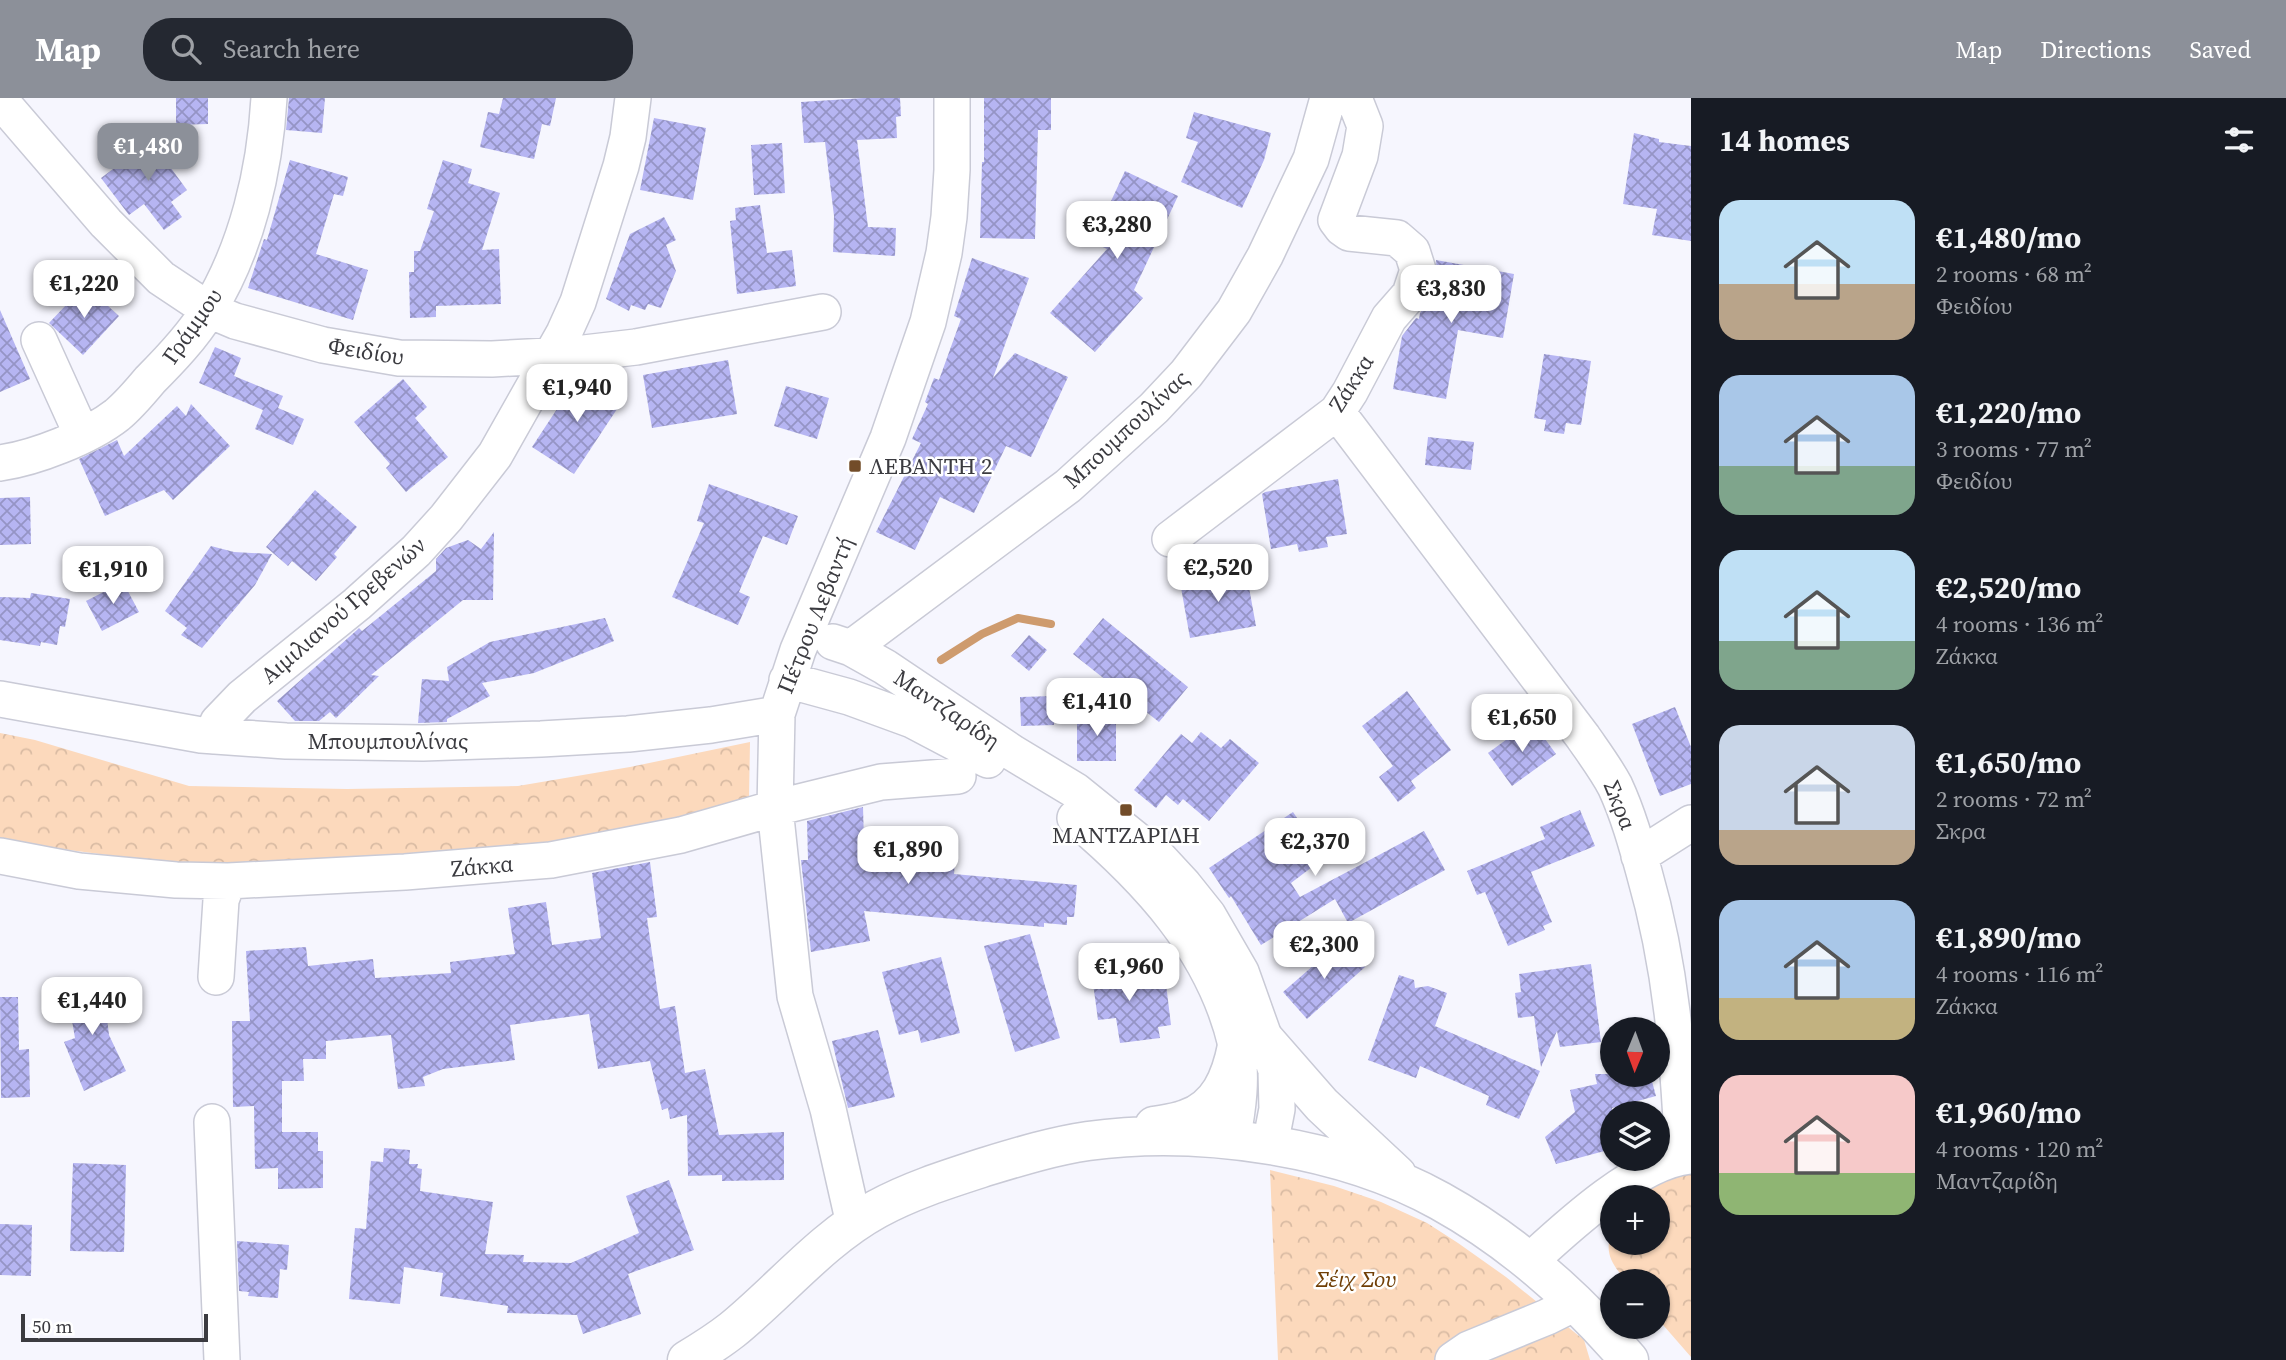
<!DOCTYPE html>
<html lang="en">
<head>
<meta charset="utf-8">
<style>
  :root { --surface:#171b24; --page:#242831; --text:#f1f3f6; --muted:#9ea1a6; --accent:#8c9099 }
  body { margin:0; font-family:"Source Serif 4",serif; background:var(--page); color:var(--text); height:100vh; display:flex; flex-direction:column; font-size:26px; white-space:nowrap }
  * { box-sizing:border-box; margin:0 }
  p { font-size:23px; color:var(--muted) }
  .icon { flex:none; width:38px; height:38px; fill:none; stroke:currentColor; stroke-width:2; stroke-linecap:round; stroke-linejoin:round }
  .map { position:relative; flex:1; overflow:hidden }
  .side { display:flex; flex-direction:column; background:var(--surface); width:595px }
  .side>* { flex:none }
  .needle { width:46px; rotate:181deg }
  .tools { position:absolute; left:1600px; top:919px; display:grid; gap:14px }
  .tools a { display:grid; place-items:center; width:70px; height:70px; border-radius:50%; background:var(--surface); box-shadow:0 2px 5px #0004; font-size:35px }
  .scale { position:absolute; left:21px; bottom:18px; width:187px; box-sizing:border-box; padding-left:7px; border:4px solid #3b3b40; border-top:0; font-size:19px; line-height:24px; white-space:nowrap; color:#3b3b40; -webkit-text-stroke:5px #fff; paint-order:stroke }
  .price { position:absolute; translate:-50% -60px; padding:0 16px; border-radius:14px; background:#fff; color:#222; font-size:23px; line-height:46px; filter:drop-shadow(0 2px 4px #0008) }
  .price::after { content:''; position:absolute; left:50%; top:42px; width:21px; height:16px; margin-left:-10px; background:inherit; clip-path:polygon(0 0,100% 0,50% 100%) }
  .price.selected { background:var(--accent); color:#fff }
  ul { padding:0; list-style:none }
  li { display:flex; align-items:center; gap:21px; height:175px; padding:0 28px }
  li span { display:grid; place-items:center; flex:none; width:196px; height:140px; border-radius:21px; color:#555 }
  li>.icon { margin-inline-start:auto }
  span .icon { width:84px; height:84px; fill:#fffc; stroke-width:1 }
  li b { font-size:30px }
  h2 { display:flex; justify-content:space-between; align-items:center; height:84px; padding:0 28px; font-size:30px }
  header { display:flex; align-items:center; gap:42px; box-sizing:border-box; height:98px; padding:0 35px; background:var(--accent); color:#fff }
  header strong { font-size:33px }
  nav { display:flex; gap:38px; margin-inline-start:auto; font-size:24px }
  .search { width:490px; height:63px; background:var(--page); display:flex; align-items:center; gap:18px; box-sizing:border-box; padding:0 24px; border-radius:28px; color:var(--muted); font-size:26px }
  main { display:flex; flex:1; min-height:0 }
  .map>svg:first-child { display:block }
  .forest { fill:url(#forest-crowns) }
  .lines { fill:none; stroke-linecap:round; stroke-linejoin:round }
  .stream { stroke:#ce9b6e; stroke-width:8 }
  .building { fill:url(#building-cross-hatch) }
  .minor-casing { stroke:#c9cad6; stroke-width:38 }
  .major-casing { stroke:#c9cad6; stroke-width:41 }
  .minor { stroke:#fff; stroke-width:35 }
  .major { stroke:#fff; stroke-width:38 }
  .poi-dot { fill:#724c29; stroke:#fff; stroke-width:2.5 }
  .labels { text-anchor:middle; stroke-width:5; stroke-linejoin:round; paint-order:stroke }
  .street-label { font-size:23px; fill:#3b3b40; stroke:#fff }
  .poi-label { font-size:23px; fill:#3b3b40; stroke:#fff; text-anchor:start }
  .park-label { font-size:23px; font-style:italic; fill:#703f06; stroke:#fff }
</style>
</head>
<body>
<header>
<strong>Map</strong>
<div class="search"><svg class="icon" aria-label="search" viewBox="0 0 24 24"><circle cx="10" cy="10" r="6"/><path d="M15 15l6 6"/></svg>Search here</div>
<nav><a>Map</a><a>Directions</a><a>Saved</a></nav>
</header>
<main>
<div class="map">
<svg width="1691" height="1262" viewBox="0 0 1691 1262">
  <defs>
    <pattern id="forest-crowns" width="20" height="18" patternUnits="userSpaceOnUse" patternTransform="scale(1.75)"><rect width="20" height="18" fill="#fcd9bc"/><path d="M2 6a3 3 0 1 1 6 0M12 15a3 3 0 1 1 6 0" fill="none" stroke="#d9bba3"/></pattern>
    <pattern id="building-cross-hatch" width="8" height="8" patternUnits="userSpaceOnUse" patternTransform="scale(1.75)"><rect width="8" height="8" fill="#b6b5f2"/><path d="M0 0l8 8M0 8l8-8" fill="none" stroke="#9594c5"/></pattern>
  </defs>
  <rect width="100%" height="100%" fill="#f6f6fe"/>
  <path class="forest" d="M 0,635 L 35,642 L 189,688 L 347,691 L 518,688 L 630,669 L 750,644 L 749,701 L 547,760 L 207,770 L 0,743 Z
    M 1691,1071 L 1691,1259 L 1657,1220 L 1657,1183 L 1626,1183 C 1611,1164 1604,1156 1612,1131 L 1612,1144 L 1657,1144 L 1657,1099 L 1631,1099 Z
    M 1270,1072 L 1334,1088 L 1381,1104 L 1427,1125 L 1458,1145 L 1506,1179 L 1584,1242 L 1590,1262 L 1278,1262 Z"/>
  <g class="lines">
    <path class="stream" d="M 941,562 L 982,536 L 1018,520 L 1051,526"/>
  </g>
  <path class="building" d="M 176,0 L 208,0 L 208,26 L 176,27 Z
    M 289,0 L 325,0 L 322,35 L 286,32 Z
    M 503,0 L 556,0 L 550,28 L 542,26 L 534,61 L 480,49 L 488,14 L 499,16 Z
    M 864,0 L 900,0 L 901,18 L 896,19 L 897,40 L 857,42 L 868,129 L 896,130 L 895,158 L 833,154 L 834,118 L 825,44 L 804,45 L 801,4 Z
    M 984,0 L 1051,0 L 1051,32 L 1038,32 L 1035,141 L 980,140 L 982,64 L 984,64 Z
    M 1194,14 L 1271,35 L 1264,62 L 1242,110 L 1181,84 L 1198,44 L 1186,40 Z
    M 654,20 L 706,30 L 693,102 L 640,92 Z
    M 1634,35 L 1659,41 L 1659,44 L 1691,48 L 1691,143 L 1652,137 L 1657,111 L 1623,106 Z
    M 160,36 L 174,55 L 165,62 L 187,92 L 171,104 L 182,119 L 164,132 L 144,106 L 129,117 L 101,80 Z
    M 782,45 L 785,95 L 754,97 L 751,47 Z
    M 290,62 L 348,79 L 343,98 L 334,96 L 316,156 L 368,172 L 353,222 L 248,190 L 264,141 L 267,142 Z
    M 443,62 L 472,71 L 468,85 L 500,95 L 482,152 L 499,151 L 501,206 L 436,208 L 436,219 L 410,220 L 409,174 L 414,174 L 414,153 L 420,153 L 434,113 L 427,111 Z
    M 1125,73 L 1178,98 L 1134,192 L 1143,200 L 1095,254 L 1050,215 L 1107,151 L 1092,144 Z
    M 760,107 L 767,155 L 792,152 L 796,188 L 737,196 L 730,123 L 736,122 L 735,110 Z
    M 664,119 L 676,142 L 666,147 L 676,173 L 661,210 L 648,206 L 645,212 L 631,207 L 629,213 L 606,201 L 630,136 Z
    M 972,160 L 1029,180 L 993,280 L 1015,255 L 1068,279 L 1031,359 L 1006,348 L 974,415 L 940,399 L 915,452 L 876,434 L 921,345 L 912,341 L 928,306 L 925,304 L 934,280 L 939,282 L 961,221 L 954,218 Z
    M 1436,162 L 1514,176 L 1503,240 L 1458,232 L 1446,301 L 1393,291 L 1402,238 L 1416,220 L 1419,221 L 1420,215 L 1429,203 L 1437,178 Z
    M 85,187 L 119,218 L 83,257 L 49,225 Z
    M 0,212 L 30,281 L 0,294 Z
    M 215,249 L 241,260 L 234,278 L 283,298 L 278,310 L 304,321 L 293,347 L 255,331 L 263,312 L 199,285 Z
    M 1544,256 L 1591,263 L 1581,327 L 1566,325 L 1564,336 L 1544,333 L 1546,322 L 1534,320 Z
    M 728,262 L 737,316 L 652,330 L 643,277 Z
    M 580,276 L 623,302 L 574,376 L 532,349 Z
    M 403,281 L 427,309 L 415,320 L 448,359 L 406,394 L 386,370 L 390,366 L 354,324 Z
    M 786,288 L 829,300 L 817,341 L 774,328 Z
    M 191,306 L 230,348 L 173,402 L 164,392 L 105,418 L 79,361 L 117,342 L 124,358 L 177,308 L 186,318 Z
    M 1428,339 L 1474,344 L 1471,372 L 1425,367 Z
    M 1338,381 L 1347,436 L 1326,439 L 1328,449 L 1299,454 L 1297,446 L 1271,451 L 1262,396 L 1265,394 Z
    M 709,386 L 798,418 L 787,447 L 763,438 L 739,494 L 750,499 L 738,527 L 672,499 L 704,425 L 697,423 Z
    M 315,392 L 357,429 L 334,456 L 337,459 L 316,483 L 292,463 L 288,468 L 266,449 Z
    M 30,399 L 31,446 L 0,447 L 0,400 Z
    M 494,434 L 493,502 L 463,502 L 371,577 L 379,578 L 336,620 L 330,614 L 319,623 L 295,623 L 277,603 L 357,532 L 359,530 L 362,533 L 436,473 L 436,461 L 446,450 L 468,442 L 481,451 Z
    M 211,448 L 234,454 L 272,456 L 255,487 L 202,550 L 181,537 L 187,530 L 165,513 Z
    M 1246,473 L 1256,528 L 1190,540 L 1180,484 Z
    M 123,484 L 139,514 L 102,533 L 86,503 Z
    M 31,495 L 70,501 L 65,529 L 60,528 L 57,547 L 41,544 L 40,548 L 0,542 L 0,499 L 30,500 Z
    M 605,520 L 614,543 L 534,575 L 482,585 L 490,598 L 447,621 L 447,624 L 418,625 L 422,581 L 449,583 L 447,569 L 490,544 Z
    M 1103,520 L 1188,589 L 1159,624 L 1073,556 Z
    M 1029,537 L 1047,552 L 1029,573 L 1011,558 Z
    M 1407,593 L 1451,652 L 1411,683 L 1416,690 L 1398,704 L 1379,679 L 1393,668 L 1362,628 Z
    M 1054,598 L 1054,627 L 1021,628 L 1020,599 Z
    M 1675,609 L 1691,649 L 1691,686 L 1660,698 L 1632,626 Z
    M 1116,617 L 1116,663 L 1077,663 L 1077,618 Z
    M 1532,623 L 1556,656 L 1512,688 L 1488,655 Z
    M 1201,634 L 1221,650 L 1230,641 L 1259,665 L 1209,723 L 1183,701 L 1178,707 L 1166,697 L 1156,710 L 1134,692 L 1181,636 L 1192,645 Z
    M 863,709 L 864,744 L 956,752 L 954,776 L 1077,787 L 1074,819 L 1067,819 L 1067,827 L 1044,825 L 1044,829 L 864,813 L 870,843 L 811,854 L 801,762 L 808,762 L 807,723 Z
    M 1580,712 L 1595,748 L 1531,774 L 1552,824 L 1543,828 L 1545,832 L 1508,848 L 1485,794 L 1477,797 L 1467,773 L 1545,741 L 1540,729 Z
    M 1293,714 L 1324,760 L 1291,785 L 1300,799 L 1424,733 L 1445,772 L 1348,825 L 1335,801 L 1261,847 L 1231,798 L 1229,800 L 1209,770 Z
    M 650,764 L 657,819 L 647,820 L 660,911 L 675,908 L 685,975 L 705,971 L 719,1037 L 784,1034 L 784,1082 L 722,1083 L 722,1077 L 688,1078 L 687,1017 L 670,1021 L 668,1010 L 662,1012 L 650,963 L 598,971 L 589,916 L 510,927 L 515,962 L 443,971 L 423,979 L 425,988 L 398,991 L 391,937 L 326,943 L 326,961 L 303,961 L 304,983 L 282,983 L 282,1034 L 318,1034 L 318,1053 L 323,1053 L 323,1090 L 278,1091 L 278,1070 L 255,1071 L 254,1008 L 233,1009 L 232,923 L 250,923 L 246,853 L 306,849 L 308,868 L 373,861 L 375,880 L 451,875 L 450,864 L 515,856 L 508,810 L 546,804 L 552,847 L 601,840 L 592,775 Z
    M 1030,836 L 1060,940 L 1015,954 L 984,848 Z
    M 1351,846 L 1365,869 L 1307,921 L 1283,894 L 1314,867 Z
    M 941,859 L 960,935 L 921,945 L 918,932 L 899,937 L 882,874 Z
    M 1119,859 L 1124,892 L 1166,886 L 1171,927 L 1158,929 L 1160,940 L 1120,945 L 1116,920 L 1098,922 L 1090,863 Z
    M 1591,866 L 1601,944 L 1560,949 L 1557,933 L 1541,969 L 1534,918 L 1518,920 L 1515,895 L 1521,894 L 1519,876 Z
    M 1399,877 L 1414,882 L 1415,890 L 1428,888 L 1447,895 L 1435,928 L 1540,973 L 1519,1021 L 1486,1007 L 1489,998 L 1420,968 L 1416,980 L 1368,962 Z
    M 103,887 L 109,937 L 126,973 L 84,993 L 64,944 L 75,940 L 66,888 Z
    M 0,899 L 18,899 L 19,952 L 29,951 L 30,999 L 1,1000 Z
    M 878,932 L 895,999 L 848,1010 L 832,943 Z
    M 1595,976 L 1650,976 L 1656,998 L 1612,1010 L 1612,1051 L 1556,1066 L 1545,1039 L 1575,1014 L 1570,992 L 1597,986 Z
    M 384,1050 L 410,1052 L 409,1066 L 418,1066 L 417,1070 L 422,1071 L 420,1093 L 493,1104 L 485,1156 L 524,1157 L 523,1164 L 571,1165 L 639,1135 L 626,1098 L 669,1082 L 694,1152 L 628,1176 L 641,1216 L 583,1236 L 577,1217 L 507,1215 L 508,1208 L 440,1198 L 443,1175 L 404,1169 L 400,1206 L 349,1201 L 355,1130 L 366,1131 L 371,1063 L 383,1064 Z
    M 73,1065 L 126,1067 L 124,1154 L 70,1153 Z
    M 0,1126 L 32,1127 L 31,1178 L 0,1177 Z
    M 237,1143 L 289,1147 L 287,1172 L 280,1171 L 278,1200 L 248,1198 L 249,1194 L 239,1193 Z"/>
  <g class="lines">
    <defs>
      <path id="minor" d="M 0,2 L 106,125 L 161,180 L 209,212 L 235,223 L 323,247 L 399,260 L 492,261 L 567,257 L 636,249 L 823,214
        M 39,242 L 82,337
        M 1337,314 L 1583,639 C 1594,655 1606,671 1615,688 C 1628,716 1636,745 1644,774 C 1672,871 1678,958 1683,1058
        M 0,365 C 35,360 89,339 117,317 C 129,307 140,294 150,282 C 171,261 192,239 208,213 C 247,150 265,72 269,0
        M 1170,441 L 1337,314 L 1350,294 L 1389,220 L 1410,196 L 1418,172 L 1412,153 L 1397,140 L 1349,135 L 1342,130 L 1336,122 L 1360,58 L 1365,28 L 1354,0
        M 833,544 L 851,550 L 885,569 L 1013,655 L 1076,693 L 1159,760 L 1184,787 L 1208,817 L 1241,874 L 1276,972 L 1277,1011 L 1270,1047
        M 851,550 L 1068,388 L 1154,310 L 1186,276 L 1234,213 L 1265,158 L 1311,61 L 1328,0
        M 787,582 L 849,599 L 912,622 L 988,662
        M 0,601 L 201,637 L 286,643 L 423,645 L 541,641 L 628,636 L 711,627 L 777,616
        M 213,638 L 218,624 L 242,599 L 357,506 L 416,453 L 446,420 L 495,357 L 564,235 L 578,204 L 621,68 L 628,39 L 633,0
        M 1075,720 C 1147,781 1214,852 1236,947 C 1243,977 1238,1012 1232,1042
        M 0,758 L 79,773 L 176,782 L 228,783 L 405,774 L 551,762 L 681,737 L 775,710 L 881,684 L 958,678
        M 1639,758 L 1691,725
        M 216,879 L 221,802 L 228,783
        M 212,1024 L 222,1262
        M 854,1126 L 828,1011 L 795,898 L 775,710 L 777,616 L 798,552 L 888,340 L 928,224 L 944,155 L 949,119 L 952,72 L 952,0
        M 1529,1164 C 1567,1129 1639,1062 1691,1058
        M 1453,1262 L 1469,1251 L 1547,1219 L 1575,1205"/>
      <path id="major" d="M 1266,943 L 1322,1007 L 1397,1077
        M 1154,1028 C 1165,1026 1176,1025 1186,1021 C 1219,1010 1231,979 1237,948
        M 687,1262 C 702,1253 718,1243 732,1232 C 780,1193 822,1141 877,1111 C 912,1092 951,1080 988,1068 C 1021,1058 1054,1048 1088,1043 C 1199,1028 1341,1048 1440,1103 C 1512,1143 1576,1200 1629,1262"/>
    </defs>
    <use href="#minor" class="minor-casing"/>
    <use href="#major" class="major-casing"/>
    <use href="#minor" class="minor"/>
    <use href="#major" class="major"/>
  </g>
  <g class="poi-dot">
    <rect x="848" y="361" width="14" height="14" rx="3.5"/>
    <rect x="1119" y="705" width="14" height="14" rx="3.5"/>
  </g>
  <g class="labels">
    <g class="street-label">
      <text transform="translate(192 228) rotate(-55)" y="8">Γράμμου</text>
      <text transform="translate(366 253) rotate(9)" y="8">Φειδίου</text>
      <text transform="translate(1351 285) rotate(-58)" y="8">Ζάκκα</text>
      <text transform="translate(1126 331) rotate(-43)" y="8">Μπουμπουλίνας</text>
      <text transform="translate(343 512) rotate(-41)" y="8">Αιμιλιανού Γρεβενών</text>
      <text transform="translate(815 517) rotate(-68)" y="8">Πέτρου Λεβαντή</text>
      <text transform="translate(947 611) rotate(34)" y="8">Μαντζαρίδη</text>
      <text x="388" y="651">Μπουμπουλίνας</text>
      <text transform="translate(1620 707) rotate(68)" y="8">Σκρα</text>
      <text transform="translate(482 768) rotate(-5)" y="8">Ζάκκα</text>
    </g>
    <g class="poi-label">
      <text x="869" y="376">ΛΕΒΑΝΤΗ 2</text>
      <text x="1126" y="745" text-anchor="middle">ΜΑΝΤΖΑΡΙΔΗ</text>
    </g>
    <g class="park-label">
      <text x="1356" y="1189">Σέιχ Σου</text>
    </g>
  </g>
</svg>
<div class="tools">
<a><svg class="needle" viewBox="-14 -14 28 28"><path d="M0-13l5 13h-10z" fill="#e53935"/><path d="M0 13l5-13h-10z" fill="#9ea1a6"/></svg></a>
<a><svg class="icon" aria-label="layers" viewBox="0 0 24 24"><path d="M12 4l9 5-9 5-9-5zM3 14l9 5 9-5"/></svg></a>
<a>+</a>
<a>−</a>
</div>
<div class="scale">50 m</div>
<b class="price selected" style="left:148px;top:85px">€1,480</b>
<b class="price" style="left:1117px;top:163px">€3,280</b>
<b class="price" style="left:84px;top:222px">€1,220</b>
<b class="price" style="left:1451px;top:227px">€3,830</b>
<b class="price" style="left:577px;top:326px">€1,940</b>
<b class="price" style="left:1218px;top:506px">€2,520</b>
<b class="price" style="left:113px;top:508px">€1,910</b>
<b class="price" style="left:1097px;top:640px">€1,410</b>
<b class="price" style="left:1522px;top:656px">€1,650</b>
<b class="price" style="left:1315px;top:780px">€2,370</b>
<b class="price" style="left:908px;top:788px">€1,890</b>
<b class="price" style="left:1324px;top:883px">€2,300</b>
<b class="price" style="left:1129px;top:905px">€1,960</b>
<b class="price" style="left:92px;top:939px">€1,440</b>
</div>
<section class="side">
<h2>14 homes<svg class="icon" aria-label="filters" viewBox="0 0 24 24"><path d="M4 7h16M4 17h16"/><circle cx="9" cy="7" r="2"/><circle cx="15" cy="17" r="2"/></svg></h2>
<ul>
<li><span style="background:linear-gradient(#bfe0f5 60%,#b9a48a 0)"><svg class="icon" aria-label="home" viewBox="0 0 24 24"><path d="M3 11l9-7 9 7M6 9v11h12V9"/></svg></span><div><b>€1,480/mo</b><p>2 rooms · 68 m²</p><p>Φειδίου</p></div></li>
<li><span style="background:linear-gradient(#a9c7e8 65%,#7fa58c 0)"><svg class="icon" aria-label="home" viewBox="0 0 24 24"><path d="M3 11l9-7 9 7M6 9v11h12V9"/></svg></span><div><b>€1,220/mo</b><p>3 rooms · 77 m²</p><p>Φειδίου</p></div></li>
<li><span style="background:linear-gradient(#bfe0f5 65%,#7fa58c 0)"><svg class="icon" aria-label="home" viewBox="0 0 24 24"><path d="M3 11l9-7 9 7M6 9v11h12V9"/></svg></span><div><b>€2,520/mo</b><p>4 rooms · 136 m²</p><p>Ζάκκα</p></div></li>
<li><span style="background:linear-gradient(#c9d6e8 75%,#b9a48a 0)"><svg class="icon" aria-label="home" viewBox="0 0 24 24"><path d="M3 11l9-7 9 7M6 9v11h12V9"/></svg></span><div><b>€1,650/mo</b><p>2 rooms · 72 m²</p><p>Σκρα</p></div></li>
<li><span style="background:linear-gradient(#a9c7e8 70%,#c2b280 0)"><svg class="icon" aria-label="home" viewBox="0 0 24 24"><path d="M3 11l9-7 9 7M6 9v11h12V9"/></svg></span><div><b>€1,890/mo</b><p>4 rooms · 116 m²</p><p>Ζάκκα</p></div></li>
<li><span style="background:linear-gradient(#f6c9c9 70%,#8fb573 0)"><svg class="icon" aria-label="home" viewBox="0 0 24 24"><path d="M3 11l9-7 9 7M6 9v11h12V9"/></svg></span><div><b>€1,960/mo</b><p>4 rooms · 120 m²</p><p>Μαντζαρίδη</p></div></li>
</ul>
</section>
</main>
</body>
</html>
